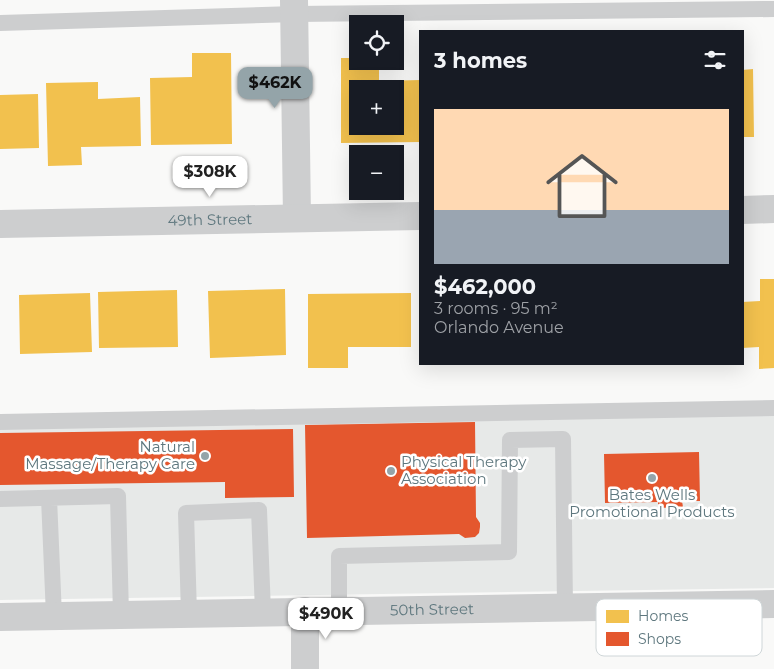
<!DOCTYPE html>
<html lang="en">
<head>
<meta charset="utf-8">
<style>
  :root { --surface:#171b24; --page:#20242c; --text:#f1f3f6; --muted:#9ea1a6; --accent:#94a4a9 }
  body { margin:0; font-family:Montserrat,sans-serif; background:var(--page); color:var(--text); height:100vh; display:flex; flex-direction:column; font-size:19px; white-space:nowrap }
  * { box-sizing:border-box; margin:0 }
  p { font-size:16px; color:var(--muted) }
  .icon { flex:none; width:28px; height:28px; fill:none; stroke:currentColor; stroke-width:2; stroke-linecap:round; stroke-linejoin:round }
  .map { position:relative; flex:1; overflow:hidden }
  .side { position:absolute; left:419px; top:30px; width:325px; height:335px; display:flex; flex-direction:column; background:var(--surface); border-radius:0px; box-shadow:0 5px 20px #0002 }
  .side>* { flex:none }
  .tools { position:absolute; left:349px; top:15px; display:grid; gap:10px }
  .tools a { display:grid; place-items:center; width:55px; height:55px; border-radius:0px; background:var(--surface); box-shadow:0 5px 20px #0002; font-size:25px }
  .price { position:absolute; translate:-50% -42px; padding:0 11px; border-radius:10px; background:#fff; color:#222; font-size:16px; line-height:32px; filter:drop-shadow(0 1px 2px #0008) }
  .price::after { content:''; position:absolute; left:50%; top:30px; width:15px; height:11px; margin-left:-8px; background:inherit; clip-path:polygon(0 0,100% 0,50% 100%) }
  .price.on { background:var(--accent); color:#111 }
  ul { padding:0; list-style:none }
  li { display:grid; align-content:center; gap:10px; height:265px; padding:0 15px }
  li span { display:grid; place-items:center; height:155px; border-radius:0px; color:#555 }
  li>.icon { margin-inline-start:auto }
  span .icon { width:90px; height:90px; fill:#fffc; stroke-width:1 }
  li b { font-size:21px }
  h2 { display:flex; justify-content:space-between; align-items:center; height:60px; padding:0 15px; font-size:21px }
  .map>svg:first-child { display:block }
  .built { fill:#e7e9e8 }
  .homes { fill:#f2c14e; fill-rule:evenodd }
  .shops { fill:#e4572e }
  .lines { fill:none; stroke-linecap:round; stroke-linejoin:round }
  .service { stroke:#cdcecf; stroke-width:16 }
  .minor { stroke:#cdcecf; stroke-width:28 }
  .poi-dot { fill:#94a4a9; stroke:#fff; stroke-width:2 }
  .labels { text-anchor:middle; stroke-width:5; stroke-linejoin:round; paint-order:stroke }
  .street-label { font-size:15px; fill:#5e777e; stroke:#fff }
  .poi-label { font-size:15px; fill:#5e777e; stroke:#fff; text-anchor:end }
  .key { fill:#fff; stroke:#cfd6d8; stroke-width:1 }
  .key-label { font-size:14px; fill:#5e777e }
</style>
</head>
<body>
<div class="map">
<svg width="774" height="669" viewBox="0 0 774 669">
  <rect width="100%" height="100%" fill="#f9f9f8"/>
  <path class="built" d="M 774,414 L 774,588 L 0,600 L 0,429 Z"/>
  <path class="homes" d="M 192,53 L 231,53 L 232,144 L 151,145 L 150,78 L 192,77 Z
    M 341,58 L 358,58 L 358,61 L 379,61 L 379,81 L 420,80 L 420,142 L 341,143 ZM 358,89 L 395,89 L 395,126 L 358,126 Z
    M 753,69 L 754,137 L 742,137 L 742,70 Z
    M 98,82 L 98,99 L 140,97 L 141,146 L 81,147 L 82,165 L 48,166 L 46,83 Z
    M 38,94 L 39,148 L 0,149 L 0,95 Z
    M 760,279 L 774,279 L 774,368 L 759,369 L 759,347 L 742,348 L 742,302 L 760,301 Z
    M 285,289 L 286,355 L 210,358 L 208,291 Z
    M 177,290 L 178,347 L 99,348 L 98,292 Z
    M 90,293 L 92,352 L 20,354 L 19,295 Z
    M 411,293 L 411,347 L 348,347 L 348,368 L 308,368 L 308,294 Z"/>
  <path class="shops" d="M 475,422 L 476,517 L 480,523 L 480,527 L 479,533 L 475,537 L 465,538 L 459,534 L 307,538 L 305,425 Z
    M 293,429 L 294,497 L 225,498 L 225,482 L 0,485 L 0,433 Z
    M 699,452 L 700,501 L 682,501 L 683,507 L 658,508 L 658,502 L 605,503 L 604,454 Z"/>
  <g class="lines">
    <path class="service" d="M 0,23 L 295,14 L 774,9
      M 0,422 L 774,408
      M 49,498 L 54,616
      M 0,499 L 118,496 L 121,615
      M 339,611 L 339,556 L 509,552 L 510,440 L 563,439 L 565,607
      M 189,614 L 186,513 L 259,510 L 263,612"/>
    <g class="minor">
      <path d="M 294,0 L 297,218"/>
      <path d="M 742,210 L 774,209"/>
      <path id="s1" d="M 0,224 L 420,216"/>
      <path d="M 305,611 L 305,669"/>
      <path id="s2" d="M 0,617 L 774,604"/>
    </g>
  </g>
  <g class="poi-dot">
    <circle cx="205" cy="456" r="5"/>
    <circle cx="391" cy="471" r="5"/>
    <circle cx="652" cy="478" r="5"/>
  </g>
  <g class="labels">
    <g class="street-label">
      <text dy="5" stroke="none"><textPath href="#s1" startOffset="210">49th Street</textPath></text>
      <text dy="5" stroke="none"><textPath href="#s2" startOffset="432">50th Street</textPath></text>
    </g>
    <g class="poi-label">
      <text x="195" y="452">Natural<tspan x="195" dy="17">Massage/Therapy Care</tspan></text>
      <text x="401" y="467" text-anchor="start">Physical Therapy<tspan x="401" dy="17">Association</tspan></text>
      <text x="652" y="500" text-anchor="middle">Bates Wells<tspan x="652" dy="17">Promotional Products</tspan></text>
    </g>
  </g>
  <rect x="596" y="599" width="166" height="57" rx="8" class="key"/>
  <rect x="606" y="610" width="23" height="13" fill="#f2c14e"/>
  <rect x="606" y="632" width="23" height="14" fill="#e4572e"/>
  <g class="key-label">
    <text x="638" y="621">Homes</text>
    <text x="638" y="644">Shops</text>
  </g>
</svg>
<div class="tools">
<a><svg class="icon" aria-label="locate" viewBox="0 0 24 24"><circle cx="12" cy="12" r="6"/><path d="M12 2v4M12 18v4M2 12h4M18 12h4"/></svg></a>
<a>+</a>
<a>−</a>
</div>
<b class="price on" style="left:275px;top:109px">$462K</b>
<b class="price" style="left:210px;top:198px">$308K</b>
<b class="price" style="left:326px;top:640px">$490K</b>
<section class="side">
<h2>3 homes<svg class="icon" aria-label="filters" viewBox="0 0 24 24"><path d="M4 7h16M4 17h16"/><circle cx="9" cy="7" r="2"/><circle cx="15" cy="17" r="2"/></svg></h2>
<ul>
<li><span style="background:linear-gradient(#ffd9b3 65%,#9aa5b1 0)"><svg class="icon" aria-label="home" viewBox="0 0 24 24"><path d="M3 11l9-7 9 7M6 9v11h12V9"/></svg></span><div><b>$462,000</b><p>3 rooms · 95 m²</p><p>Orlando Avenue</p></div></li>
</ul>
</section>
</div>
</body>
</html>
